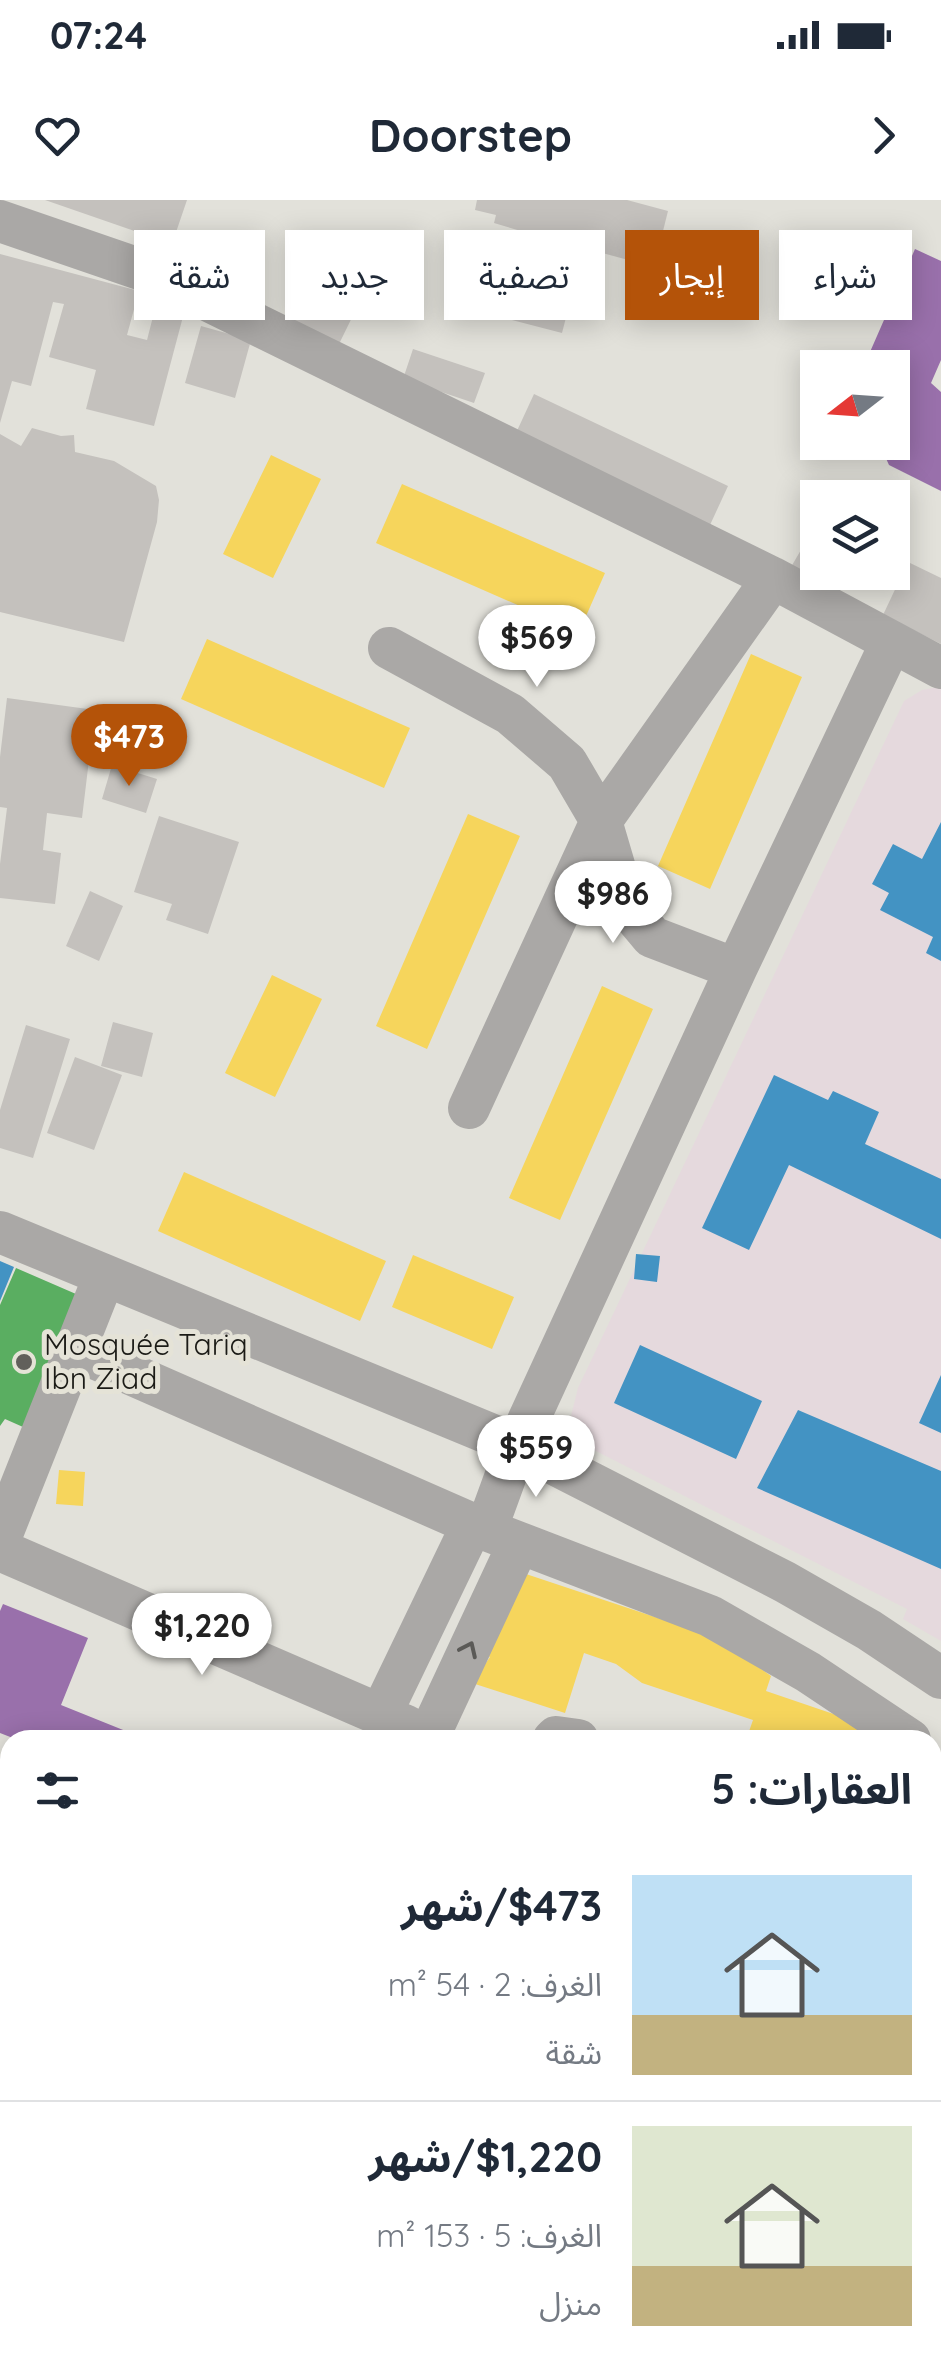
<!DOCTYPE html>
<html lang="ar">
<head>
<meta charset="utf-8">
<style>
  :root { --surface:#fff; --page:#f6f6f7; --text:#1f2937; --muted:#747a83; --line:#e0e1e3; --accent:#b45309 }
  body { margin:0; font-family:Quicksand,"Noto Sans Arabic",sans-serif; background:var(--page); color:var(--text); direction:rtl; height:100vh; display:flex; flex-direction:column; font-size:38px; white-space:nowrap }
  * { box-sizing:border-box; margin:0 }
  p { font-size:32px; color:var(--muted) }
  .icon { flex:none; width:55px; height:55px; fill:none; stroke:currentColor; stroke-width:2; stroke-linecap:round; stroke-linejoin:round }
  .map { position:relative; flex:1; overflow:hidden; direction:ltr }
  .drawer { position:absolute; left:0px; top:1530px; width:942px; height:642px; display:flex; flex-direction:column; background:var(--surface); border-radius:30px 30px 0 0; box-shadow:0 5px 25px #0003; direction:rtl }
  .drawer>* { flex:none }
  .guide { position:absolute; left:30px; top:30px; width:882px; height:90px; direction:rtl; display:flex; gap:20px }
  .needle { width:65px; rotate:253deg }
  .fabs { position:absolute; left:800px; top:150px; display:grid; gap:20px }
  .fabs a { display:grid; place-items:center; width:110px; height:110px; border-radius:0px; background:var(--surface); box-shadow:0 5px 25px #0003; font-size:50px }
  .price { position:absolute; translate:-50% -85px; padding:0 22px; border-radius:35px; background:#fff; color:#222; font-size:32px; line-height:65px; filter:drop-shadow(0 2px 5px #0008) }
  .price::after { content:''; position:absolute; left:50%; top:60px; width:30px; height:22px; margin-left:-15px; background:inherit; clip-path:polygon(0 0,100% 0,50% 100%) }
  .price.active { background:var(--accent); color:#fff }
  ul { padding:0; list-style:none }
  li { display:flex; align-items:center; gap:30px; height:250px; padding:0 30px }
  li+li { border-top:2px solid var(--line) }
  li span { display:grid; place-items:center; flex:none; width:280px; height:200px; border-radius:0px; color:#555 }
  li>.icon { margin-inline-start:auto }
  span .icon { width:120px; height:120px; fill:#fffc; stroke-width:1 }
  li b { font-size:42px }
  h2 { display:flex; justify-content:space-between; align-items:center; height:120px; padding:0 30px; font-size:42px }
  .pill { padding:0 35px; border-radius:0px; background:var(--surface); box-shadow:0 5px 25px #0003; font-size:35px; line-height:90px }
  .pill.active { background:var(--accent); color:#fff }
  .status { display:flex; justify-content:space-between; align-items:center; height:70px; padding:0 50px; background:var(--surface); direction:ltr }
  .status svg { height:28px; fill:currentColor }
  header { display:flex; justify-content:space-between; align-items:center; height:130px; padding:0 30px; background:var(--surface); font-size:45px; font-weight:800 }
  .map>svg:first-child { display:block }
  .education { fill:#e5d9dd }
  .green { fill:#daddbd }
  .homes { fill:#f6d55c }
  .offices { fill:#9970ab }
  .schools { fill:#4393c3 }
  .public { fill:#5aae61 }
  .building { fill:#c4c1bd }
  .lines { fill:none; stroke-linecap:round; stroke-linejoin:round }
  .minor { stroke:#aaa8a6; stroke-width:42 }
  .oneway { stroke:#5b5a57 }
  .poi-dot { fill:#61605b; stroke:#e5e3d7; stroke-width:4 }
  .labels { text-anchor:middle; stroke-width:10; stroke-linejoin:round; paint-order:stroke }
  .poi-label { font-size:30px; fill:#1b1b16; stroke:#e5e3d7; text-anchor:start }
</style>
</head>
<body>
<div class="status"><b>07:24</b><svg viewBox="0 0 49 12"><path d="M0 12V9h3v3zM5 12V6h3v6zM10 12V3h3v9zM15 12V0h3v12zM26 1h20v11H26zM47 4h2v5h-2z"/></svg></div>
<header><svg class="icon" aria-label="forward" viewBox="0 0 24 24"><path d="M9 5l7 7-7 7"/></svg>Doorstep<svg class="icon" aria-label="heart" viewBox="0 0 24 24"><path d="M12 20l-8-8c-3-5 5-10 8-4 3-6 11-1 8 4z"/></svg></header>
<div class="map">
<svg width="941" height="2171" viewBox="0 0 941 2171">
  <rect width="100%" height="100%" fill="#e2e1da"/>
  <path class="education" d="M 938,487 L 941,488 L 941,1441 L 903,1419 L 907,1409 L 590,1248 L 579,1241 L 570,1220 L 578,1188 L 904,501 L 922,490 Z"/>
  <path class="green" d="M 10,1740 L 10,2162 L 714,2163 L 709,2171 L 0,2171 L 0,1752 Z"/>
  <path class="homes" d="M 271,255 L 321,279 L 273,378 L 223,354 Z
    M 402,284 L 605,373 L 579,432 L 376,343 Z
    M 207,439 L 410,528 L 384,588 L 181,499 Z
    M 751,454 L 802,477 L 710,689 L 658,666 Z
    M 468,614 L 520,636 L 427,849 L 376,826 Z
    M 272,775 L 322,799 L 275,897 L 225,873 Z
    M 602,786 L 653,809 L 560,1020 L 509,998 Z
    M 184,972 L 386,1061 L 360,1121 L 158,1031 Z
    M 413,1055 L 514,1097 L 492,1149 L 392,1107 Z
    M 59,1270 L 85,1272 L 83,1306 L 56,1304 Z
    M 523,1373 L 718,1438 L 771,1476 L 766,1491 L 857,1522 L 883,1540 L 746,1540 L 753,1520 L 642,1483 L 616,1464 L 584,1453 L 565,1513 L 472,1483 L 490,1457 L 475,1448 Z
    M 932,1575 L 941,1580 L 941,1800 L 932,1813 Z"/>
  <path class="offices" d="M 915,49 L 941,61 L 941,160 L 931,183 L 941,192 L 941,291 L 889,265 L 884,254 L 871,256 L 861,253 L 850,242 L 892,242 L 892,168 L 863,168 Z
    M 3,1404 L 88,1438 L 61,1505 L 148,1540 L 18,1540 L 0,1533 L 0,1411 Z"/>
  <path class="schools" d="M 941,622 L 941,761 L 926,753 L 933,737 L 880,710 L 889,693 L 872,684 L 893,644 L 922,659 Z
    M 774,875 L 828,900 L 833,891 L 879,912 L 865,944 L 941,979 L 941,1039 L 789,965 L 749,1050 L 702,1028 Z
    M 636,1054 L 660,1056 L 657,1082 L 634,1079 Z
    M 0,1061 L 14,1067 L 0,1101 Z
    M 640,1145 L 762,1201 L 736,1259 L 614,1203 Z
    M 941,1175 L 941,1233 L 919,1223 Z
    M 798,1210 L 941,1271 L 941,1369 L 757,1288 Z"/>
  <path class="public" d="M 16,1068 L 76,1094 L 23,1227 L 5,1219 L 0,1226 L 0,1105 Z
    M 527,2162 L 614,2162 L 610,2171 L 522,2171 Z"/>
  <path class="building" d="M 45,0 L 187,0 L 172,44 Z
    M 477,0 L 627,0 L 668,11 L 654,67 L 584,48 L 562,133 L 508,119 L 531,34 L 494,23 L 496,15 L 475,10 Z
    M 0,54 L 139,91 L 127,135 L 147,140 L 157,101 L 185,109 L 154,226 L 86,209 L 96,170 L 49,157 L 64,104 L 53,102 L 31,186 L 12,181 L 0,223 Z
    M 312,65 L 365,91 L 339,144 L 286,117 Z
    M 201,126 L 251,140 L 235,198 L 185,183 Z
    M 413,149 L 485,173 L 474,203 L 403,179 Z
    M 534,194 L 728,286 L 710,325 L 516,233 Z
    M 32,228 L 61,236 L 74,235 L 75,252 L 114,261 L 156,286 L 159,300 L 157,322 L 124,442 L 0,412 L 0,234 L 21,246 Z
    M 805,343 L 818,350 L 818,372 L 829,372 L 821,385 L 791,367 Z
    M 908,362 L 941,378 L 941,444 L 883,415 Z
    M 7,498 L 95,510 L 82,618 L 47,613 L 43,650 L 61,653 L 55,704 L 0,698 L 0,664 L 7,608 L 0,607 L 0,557 Z
    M 112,565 L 157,579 L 146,613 L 102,599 Z
    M 159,616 L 239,642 L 208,734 L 166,720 L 172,704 L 134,692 Z
    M 90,691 L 123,706 L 99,761 L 66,746 Z
    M 113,822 L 153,833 L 142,877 L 101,866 Z
    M 26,825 L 70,839 L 33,958 L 0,948 L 0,910 Z
    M 75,857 L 122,875 L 94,950 L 47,933 Z
    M 941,2034 L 941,2164 L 932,2157 L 932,2043 Z"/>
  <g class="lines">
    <path class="minor" d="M 0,21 L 154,74 L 773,378 L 941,468
      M 389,448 L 510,514 L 567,563 L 601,621 L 626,706 L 652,737 L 736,769
      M 469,908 L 601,621 L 773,378
      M 0,1032 L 517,1245 L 785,1382 L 869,1430 L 941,1478
      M 76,1150 L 486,1330 L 710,1416 L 808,1472 L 910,1540
      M 486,1330 L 517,1245 L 736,769 L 891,443
      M 0,1339 L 104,1077
      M 0,1350 L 404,1525 L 433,1540
      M 380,1516 L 473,1323
      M 428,1538 L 519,1343
      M 553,1540 L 556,1537 L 578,1540
      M 932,1918 L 941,1904
      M 839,2162 L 850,2171
      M 772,2171 L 778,2162"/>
  </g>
  <defs><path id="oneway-chevron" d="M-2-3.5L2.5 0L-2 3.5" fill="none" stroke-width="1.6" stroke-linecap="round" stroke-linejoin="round" transform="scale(2.5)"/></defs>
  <use class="oneway" href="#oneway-chevron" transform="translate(469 1449) rotate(-65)"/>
  <circle class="poi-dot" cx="24" cy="1162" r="10"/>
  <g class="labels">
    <g class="poi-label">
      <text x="44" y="1155">Mosquée Tariq<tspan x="44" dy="34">Ibn Ziad</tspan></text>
    </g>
  </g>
</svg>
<div class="fabs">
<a><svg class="needle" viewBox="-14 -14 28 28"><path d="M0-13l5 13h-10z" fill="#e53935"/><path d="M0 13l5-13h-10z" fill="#747a83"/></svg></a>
<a><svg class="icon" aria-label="layers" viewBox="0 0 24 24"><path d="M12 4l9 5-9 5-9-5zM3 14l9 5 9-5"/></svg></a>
</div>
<b class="price" style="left:537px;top:490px">$569</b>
<b class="price active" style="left:129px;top:589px">$473</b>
<b class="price" style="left:613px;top:746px">$986</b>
<b class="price" style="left:536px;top:1300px">$559</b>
<b class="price" style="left:202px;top:1478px">$1,220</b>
<div class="guide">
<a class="pill">شراء</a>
<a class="pill active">إيجار</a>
<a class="pill">تصفية</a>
<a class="pill">جديد</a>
<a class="pill">شقة</a>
</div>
<section class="drawer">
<h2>العقارات: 5<svg class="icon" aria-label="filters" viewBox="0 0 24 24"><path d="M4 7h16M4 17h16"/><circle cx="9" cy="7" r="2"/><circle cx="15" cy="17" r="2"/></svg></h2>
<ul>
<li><span style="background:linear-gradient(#bfe0f5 70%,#c2b280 0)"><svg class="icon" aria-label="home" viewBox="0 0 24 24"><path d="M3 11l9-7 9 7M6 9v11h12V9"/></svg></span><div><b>$473/شهر</b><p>الغرف: 2 · 54 m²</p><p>شقة</p></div></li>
<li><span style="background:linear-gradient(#dfe7d0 70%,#c2b280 0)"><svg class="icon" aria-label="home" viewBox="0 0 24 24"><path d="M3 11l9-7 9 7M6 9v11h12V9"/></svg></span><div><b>$1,220/شهر</b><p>الغرف: 5 · 153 m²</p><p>منزل</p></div></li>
</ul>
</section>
</div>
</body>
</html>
